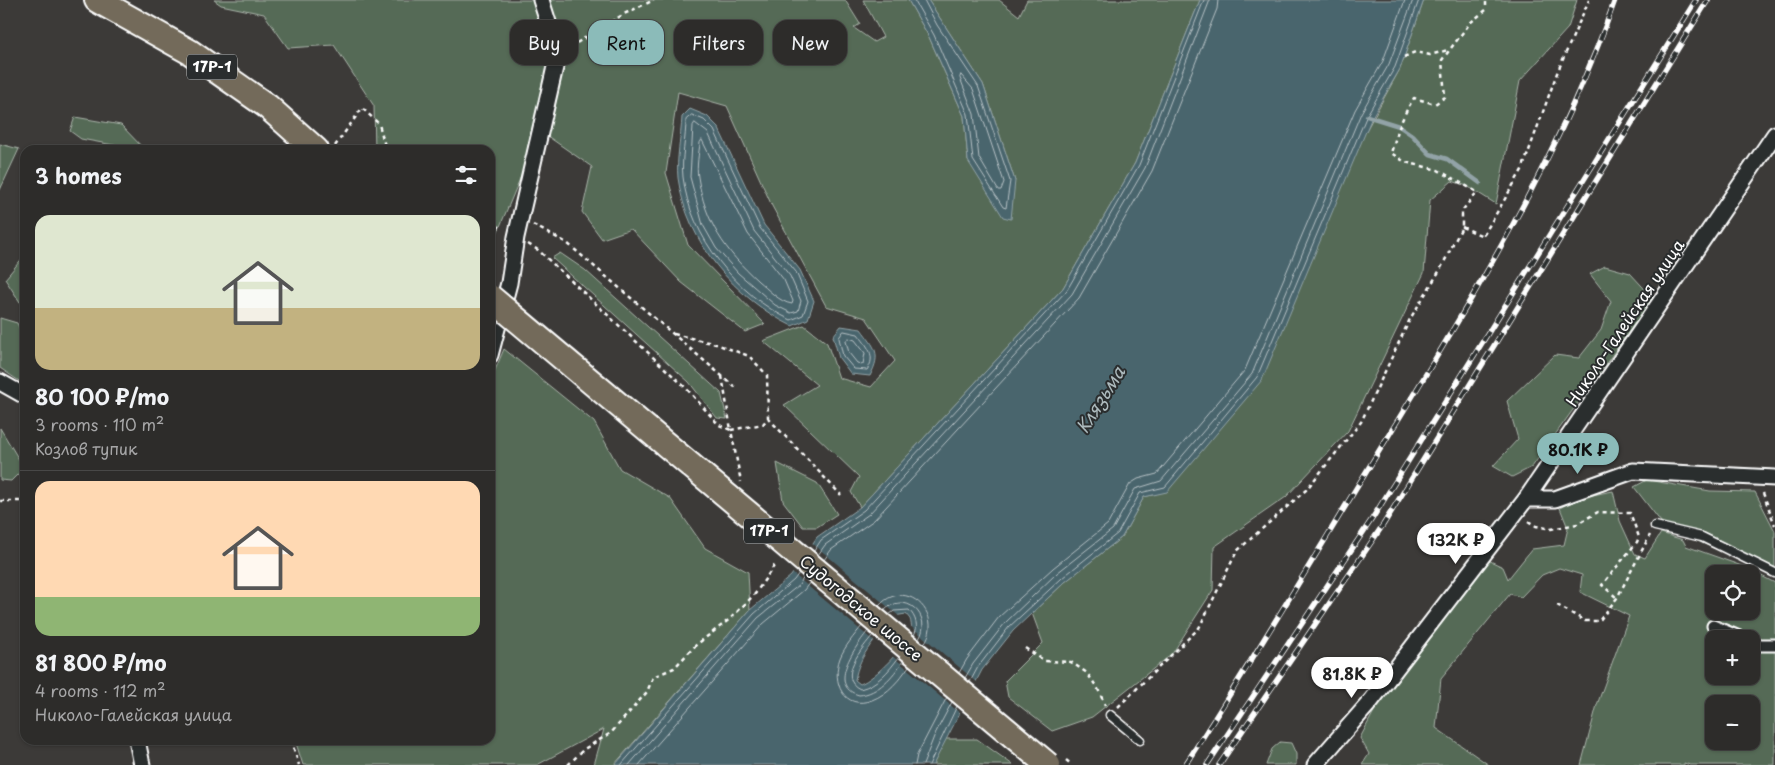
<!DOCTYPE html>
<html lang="en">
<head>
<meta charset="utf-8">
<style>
  :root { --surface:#2d2c2a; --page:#353432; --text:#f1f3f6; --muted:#a7a7a8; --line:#484847; --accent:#8bbbb9 }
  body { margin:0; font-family:"Playpen Sans",sans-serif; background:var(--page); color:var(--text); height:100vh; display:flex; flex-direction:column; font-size:19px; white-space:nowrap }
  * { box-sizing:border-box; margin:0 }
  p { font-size:16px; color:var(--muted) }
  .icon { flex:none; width:28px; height:28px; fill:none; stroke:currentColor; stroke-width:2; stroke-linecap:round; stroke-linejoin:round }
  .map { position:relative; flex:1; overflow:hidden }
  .panel { position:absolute; left:20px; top:145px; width:475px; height:600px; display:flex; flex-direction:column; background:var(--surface); border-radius:15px; box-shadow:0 1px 4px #0004,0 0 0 1px var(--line) }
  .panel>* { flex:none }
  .guide { position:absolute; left:510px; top:20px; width:475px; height:45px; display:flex; gap:10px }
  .fabs { position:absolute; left:1705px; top:565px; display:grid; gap:10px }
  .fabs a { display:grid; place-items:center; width:55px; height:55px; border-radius:10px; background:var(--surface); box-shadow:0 1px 4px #0004,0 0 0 1px var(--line); font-size:25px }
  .price { position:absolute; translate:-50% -42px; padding:0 11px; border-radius:18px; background:#fff; color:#222; font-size:16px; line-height:32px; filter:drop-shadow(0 1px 2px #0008) }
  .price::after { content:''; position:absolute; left:50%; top:30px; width:15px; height:11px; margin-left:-8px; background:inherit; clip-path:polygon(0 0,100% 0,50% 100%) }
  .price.current { background:var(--accent); color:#111 }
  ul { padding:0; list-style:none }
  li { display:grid; align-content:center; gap:10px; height:265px; padding:0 15px }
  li+li { border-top:1px solid var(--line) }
  li span { display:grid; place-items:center; height:155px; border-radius:15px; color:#555 }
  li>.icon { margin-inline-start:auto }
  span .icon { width:90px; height:90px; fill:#fffc; stroke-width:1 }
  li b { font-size:21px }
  h2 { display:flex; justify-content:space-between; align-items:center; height:60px; padding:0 15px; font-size:21px }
  .pill { padding:0 18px; border-radius:15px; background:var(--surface); box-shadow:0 1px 4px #0004,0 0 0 1px var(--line); font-size:18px; line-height:45px }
  .pill.current { background:var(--accent); color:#111 }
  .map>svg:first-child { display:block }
  .green { fill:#546a56; stroke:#aab4aa; fill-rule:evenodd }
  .water { fill:#49656d; stroke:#92a3a7; fill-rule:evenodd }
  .pier { fill:#3c3a38 }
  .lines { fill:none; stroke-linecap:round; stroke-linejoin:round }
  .shore { stroke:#b6c1c5; stroke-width:1 }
  .stream { stroke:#92a3a7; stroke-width:4.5 }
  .service-casing { stroke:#fff; stroke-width:11 }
  .pedestrian-casing { stroke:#fff; stroke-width:15 }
  .minor-casing { stroke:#fff; stroke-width:19 }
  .primary-casing { stroke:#fff; stroke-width:28 }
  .path { stroke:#fff; stroke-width:2.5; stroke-dasharray:4 4; stroke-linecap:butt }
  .service { stroke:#2a2d2e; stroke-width:8 }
  .pedestrian { stroke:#2a2d2e; stroke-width:11 }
  .minor { stroke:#2a2d2e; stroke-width:15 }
  .primary { stroke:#736b5a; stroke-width:24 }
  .rail-casing { stroke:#fff; stroke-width:5.5 }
  .rail { stroke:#2a2d2e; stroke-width:4; stroke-dasharray:11; stroke-linecap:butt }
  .primary-bridge-casing { stroke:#fff; stroke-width:28; stroke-linecap:butt }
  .path-bridge { stroke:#fff; stroke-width:2.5; stroke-dasharray:4 4; stroke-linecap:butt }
  .primary-bridge { stroke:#736b5a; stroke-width:24 }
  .labels { text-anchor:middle; stroke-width:4; stroke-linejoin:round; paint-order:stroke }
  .shield { fill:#2a2d2e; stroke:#bfc0c0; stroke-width:1 }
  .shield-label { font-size:15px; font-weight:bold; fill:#fff }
  .street-label { font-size:16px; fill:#fff; stroke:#2a2d2e }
  .water-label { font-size:18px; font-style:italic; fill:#adbabd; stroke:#2a2d2e }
</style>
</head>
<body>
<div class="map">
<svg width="1775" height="765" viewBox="0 0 1775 765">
  <rect width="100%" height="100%" fill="#3c3a38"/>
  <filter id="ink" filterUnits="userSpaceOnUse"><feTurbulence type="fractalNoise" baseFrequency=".02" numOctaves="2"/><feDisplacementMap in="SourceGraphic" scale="10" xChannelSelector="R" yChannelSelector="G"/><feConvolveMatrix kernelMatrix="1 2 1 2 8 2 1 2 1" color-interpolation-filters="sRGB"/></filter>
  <g filter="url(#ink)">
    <path class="green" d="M 214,0 L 845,0 L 860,24 L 854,28 L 874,42 L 883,37 L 863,0 L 908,0 L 929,37 L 964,116 L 968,161 L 1015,181 L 983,84 L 928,0 L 999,0 L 1019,16 L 1027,0 L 1200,0 L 1135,163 L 1063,288 L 860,507 L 851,492 L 859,477 L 784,405 L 817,385 L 763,341 L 804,325 L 827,343 L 839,378 L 871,387 L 895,361 L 866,318 L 826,306 L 772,206 L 727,106 L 678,92 L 666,173 L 688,245 L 765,324 L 745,332 L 681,282 L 631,229 L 602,239 L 582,212 L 592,167 L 540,131 L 493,243 L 490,241 L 490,150 L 375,150 L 374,106 L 334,45 L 288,48 L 264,14 L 221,5 Z
      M 1424,0 L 1577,0 L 1568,28 L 1520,81 L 1496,204 L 1467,186 L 1452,181 L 1430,200 L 1424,273 L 1348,431 L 1286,497 L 1214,547 L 1213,590 L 1172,654 L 1092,717 L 1052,731 L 1008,697 L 1005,681 L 1043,643 L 1032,613 L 1065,582 L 1122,537 L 1144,497 L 1167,491 L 1400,69 Z
      M 75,117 L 121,125 L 145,150 L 117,150 L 119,146 L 81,139 L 70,131 Z
      M 0,144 L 19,149 L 0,190 Z
      M 560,253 L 585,270 L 721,393 L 727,419 L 717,418 L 689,382 L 552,258 Z
      M 25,255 L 25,303 L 20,302 L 5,279 Z
      M 1605,266 L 1630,273 L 1653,298 L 1532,467 L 1512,477 L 1493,466 L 1518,439 L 1507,401 L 1555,355 L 1579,358 L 1601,330 L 1611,301 L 1590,274 Z
      M 0,318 L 17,323 L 25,340 L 25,385 L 0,368 Z
      M 504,349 L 594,422 L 620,469 L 670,498 L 705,548 L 748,572 L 750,610 L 614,765 L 594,765 L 604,729 L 537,765 L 303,765 L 295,740 L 490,740 L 490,382 Z
      M 0,428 L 24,468 L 11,481 L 0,480 Z
      M 777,463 L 817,483 L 837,514 L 817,527 L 803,527 L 783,501 Z
      M 1647,480 L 1710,491 L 1755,492 L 1775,531 L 1775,575 L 1695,540 L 1661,522 L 1634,487 Z
      M 1613,491 L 1620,521 L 1635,554 L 1645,558 L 1661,533 L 1683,540 L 1686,546 L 1742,566 L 1775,583 L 1775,765 L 1690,765 L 1684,763 L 1684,765 L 1581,765 L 1597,705 L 1629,616 L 1580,592 L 1582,575 L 1559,568 L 1542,575 L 1521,597 L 1510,594 L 1441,678 L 1436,728 L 1489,765 L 1362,765 L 1369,754 L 1360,738 L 1380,700 L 1488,560 L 1503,567 L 1508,579 L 1532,549 L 1564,545 L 1568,528 L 1560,508 L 1577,498 ZM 1714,574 L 1751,574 L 1751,611 L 1714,611 ZM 1714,639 L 1751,639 L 1751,676 L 1714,676 ZM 1714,704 L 1751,704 L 1751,741 L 1714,741 Z
      M 945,739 L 977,739 L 1013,765 L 933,765 Z
      M 1280,742 L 1291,743 L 1296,754 L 1296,765 L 1266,765 L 1272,749 Z"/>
    <path class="water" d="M 908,0 L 928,0 L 983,84 L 1015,181 L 1011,219 L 1003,217 L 968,161 L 964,116 L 929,37 Z
      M 1200,0 L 1424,0 L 1400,69 L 1372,117 L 1262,380 L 1167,492 L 1144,497 L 1122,537 L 1065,582 L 1013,631 L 982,670 L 933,765 L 615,765 L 750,610 L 791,576 L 817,537 L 860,507 L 1063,288 L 1135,163 ZM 906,614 L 910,619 C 911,622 912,627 911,631 C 907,645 875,679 860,684 L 855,680 C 859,654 878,636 894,616 Z
      M 690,109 L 707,116 L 718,127 L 764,225 L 800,270 L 814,301 L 808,319 L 792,326 C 735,298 687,243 678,178 C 676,159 681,137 682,117 Z
      M 841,326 L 861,329 C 875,348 882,353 870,376 L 851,374 L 839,358 L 833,336 Z"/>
    <path class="pier" d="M 811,542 L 900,617 L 896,618 L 876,643 L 791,572 Z
      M 908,624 L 978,683 L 961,714 L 891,655 L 909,630 Z"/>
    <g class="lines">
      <path class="shore" d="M 914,0 L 934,35 L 968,114 L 973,160 L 1003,207 L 1006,208 L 1010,181 L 978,86 L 937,25 L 924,0
        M 961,75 L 973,89 L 1004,182 L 1001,190 L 998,190 L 979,158 L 974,114 L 960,78 Z
        M 692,115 L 704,120 L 714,130 L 760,228 L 796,272 L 808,301 L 803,315 L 791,320 C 738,296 690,237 683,177 C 681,159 686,138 686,120 Z
        M 695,123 L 708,133 L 754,231 L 790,276 L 801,301 L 798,311 L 791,313 L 775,305 L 738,273 L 716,248 L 703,225 L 690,177 L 693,126 Z
        M 702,140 L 748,234 L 784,280 L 793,301 L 792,304 C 779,302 768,289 758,281 C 725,251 705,222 698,177 C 696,166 699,153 700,143 Z
        M 844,331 L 858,334 C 867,346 877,356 867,370 L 854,369 L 843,356 L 839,338 Z
        M 849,338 L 855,340 L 865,353 L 863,364 L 857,363 L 849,353 L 846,341 Z
        M 814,551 L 821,540 L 864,510 L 1067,290 L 1139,165 L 1204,0
        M 818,555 L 825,545 L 869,514 L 1072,294 L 1145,168 L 1210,0
        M 824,560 L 831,550 L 874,520 L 1079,298 L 1152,171 L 1217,9 L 1218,0
        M 879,606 C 904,576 946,614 924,644
        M 884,611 C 904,589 934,616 919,639
        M 889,615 L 894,611 L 909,610 C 916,617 919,627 914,635
        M 862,626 C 854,636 845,646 840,658 C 831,682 844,711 872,700 C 888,694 900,679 909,666
        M 868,631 C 856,646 826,686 859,695 C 878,694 893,676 903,661
        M 873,635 C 863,647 836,678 860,689 C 877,685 889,671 899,657
        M 959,673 L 967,659 L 999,617 L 1053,568 L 1108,524 L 1130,484 L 1138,479 L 1157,474 L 1245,370 L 1355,110 L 1383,61 L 1405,0
        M 965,678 L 973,664 L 1005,623 L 1057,573 L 1113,529 L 1135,489 L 1161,481 L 1252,374 L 1361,113 L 1389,64 L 1413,0
        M 970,682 L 978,667 L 1009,627 L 1062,578 L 1118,533 L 1140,493 L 1165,487 L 1257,377 L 1367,115 L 1395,67 L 1419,0
        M 621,765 L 754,614 L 794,580 L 799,573
        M 629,765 L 758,618 L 799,585 L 804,577
        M 639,765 L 763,624 L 804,590 L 810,582
        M 915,765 L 917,755 L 947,697
        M 923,765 L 935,734 L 952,702
        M 929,765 L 957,706"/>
      <path class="stream" d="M 1367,116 L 1399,126 L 1412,135 L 1430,154 L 1447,159 L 1480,183"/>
      <defs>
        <path id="service" d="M 1655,526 L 1702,537 L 1775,573
          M 1110,715 L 1140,740"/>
        <path id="pedestrian" d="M 1713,626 L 1744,639
          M 1751,642 L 1760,645 L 1775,645"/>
        <path id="minor" d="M 490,355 L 509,283 L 516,237 L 558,54 L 541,0
          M 0,382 L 25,396
          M 1526,499 L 1555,499 L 1633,471 L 1775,478
          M 137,740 L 142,765
          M 1315,765 L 1371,701 L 1526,499 L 1775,134"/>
        <path id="primary" d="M 97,0 L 190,52 L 267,106 L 316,150"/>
      </defs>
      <use href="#service" class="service-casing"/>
      <use href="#pedestrian" class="pedestrian-casing"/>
      <use href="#minor" class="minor-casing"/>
      <use href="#primary" class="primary-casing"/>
      <path class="path" d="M 570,47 L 624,14 L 654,0
        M 1404,57 L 1415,52 L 1430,55 L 1448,50
        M 335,146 L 362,108 L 379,124 L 386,150
        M 490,221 L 502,229
        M 533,225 L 567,243 L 736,388
        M 1462,227 L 1483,236 L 1522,170 L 1557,73 L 1589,0
        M 528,244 L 538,250 L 685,387 L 719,425 L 731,430
        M 674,334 L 716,344 L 749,356 L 767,375 L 768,418 L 763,424 L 731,430 L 741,482
        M 722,376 L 731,430
        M 768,418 L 841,495
        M 1763,493 L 1775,525
        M 0,501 L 25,501
        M 1528,521 L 1536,526 L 1551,529 L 1577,524 L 1598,512 L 1630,513 L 1639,537 L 1637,542 L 1602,585 L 1617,598
        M 1557,605 L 1585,621 L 1599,621 L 1617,598 L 1650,535
        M 1025,648 L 1045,661 L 1071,662 L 1087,673 L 1098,689 L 1105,705
        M 1118,707 L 1199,628 L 1237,551 L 1306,490 L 1361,422 L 1410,319 L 1440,270 L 1462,227 L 1462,211 L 1477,192 L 1438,170 L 1405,162 L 1391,153 C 1397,133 1402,116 1414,98 L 1435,104 L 1445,97 L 1442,60 L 1470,23 L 1486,10 L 1486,0
        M 291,740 L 299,765
        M 568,765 L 584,749 L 611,733 L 647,692 L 653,677 L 674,668 L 696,645 L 730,619 L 755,594 L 776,563"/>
      <use href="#service" class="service"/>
      <use href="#pedestrian" class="pedestrian"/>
      <use href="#minor" class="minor"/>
      <use href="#primary" class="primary"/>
      <defs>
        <path id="rail" d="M 1185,765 C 1255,657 1320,547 1387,438 C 1473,298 1560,156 1615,0
          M 1207,765 L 1372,519 L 1696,0
          M 1219,765 L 1383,525 L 1708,0"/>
      </defs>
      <use href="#rail" class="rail-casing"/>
      <use href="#rail" class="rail"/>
      <defs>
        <path id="primary-bridge" d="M 490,297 L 1048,765"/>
      </defs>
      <use href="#primary-bridge" class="primary-bridge-casing"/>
      <path class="path-bridge" d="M 1066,760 L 1072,765"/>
      <use href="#primary-bridge" class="primary-bridge"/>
    </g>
  </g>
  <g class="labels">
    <g class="shield">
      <rect x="187" y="54.5" width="50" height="25" rx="4"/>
      <rect x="744" y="518.5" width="50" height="25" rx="4"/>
    </g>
    <g class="shield-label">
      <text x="212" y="72">17Р-1</text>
      <text x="769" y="536">17Р-1</text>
    </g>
    <g class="street-label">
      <text transform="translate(1625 323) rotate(-56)" y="6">Николо-Галейская улица</text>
      <text transform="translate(861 608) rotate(40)" y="6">Судогодское шоссе</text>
    </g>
    <g class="water-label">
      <text transform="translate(1101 400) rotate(-58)" y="6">Клязьма</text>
    </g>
  </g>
</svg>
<div class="fabs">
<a><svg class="icon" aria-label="locate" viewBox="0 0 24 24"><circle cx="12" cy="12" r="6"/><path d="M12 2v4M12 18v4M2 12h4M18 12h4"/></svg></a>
<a>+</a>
<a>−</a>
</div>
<b class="price current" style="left:1578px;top:475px">80.1K ₽</b>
<b class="price" style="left:1456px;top:565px">132K ₽</b>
<b class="price" style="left:1352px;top:699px">81.8K ₽</b>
<div class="guide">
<a class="pill">Buy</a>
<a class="pill current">Rent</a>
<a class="pill">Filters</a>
<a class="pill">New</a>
</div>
<section class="panel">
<h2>3 homes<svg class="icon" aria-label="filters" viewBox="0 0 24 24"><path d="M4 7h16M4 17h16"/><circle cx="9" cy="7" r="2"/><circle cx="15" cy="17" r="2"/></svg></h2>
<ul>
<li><span style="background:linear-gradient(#dfe7d0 60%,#c2b280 0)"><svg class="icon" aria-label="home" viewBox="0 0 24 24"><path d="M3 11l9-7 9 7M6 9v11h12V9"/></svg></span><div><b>80 100 ₽/mo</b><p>3 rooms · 110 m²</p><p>Козлов тупик</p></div></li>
<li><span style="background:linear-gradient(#ffd9b3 75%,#8fb573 0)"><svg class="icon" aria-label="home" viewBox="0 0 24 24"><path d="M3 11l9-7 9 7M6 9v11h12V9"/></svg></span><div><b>81 800 ₽/mo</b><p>4 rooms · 112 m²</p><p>Николо-Галейская улица</p></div></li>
</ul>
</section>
</div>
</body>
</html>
